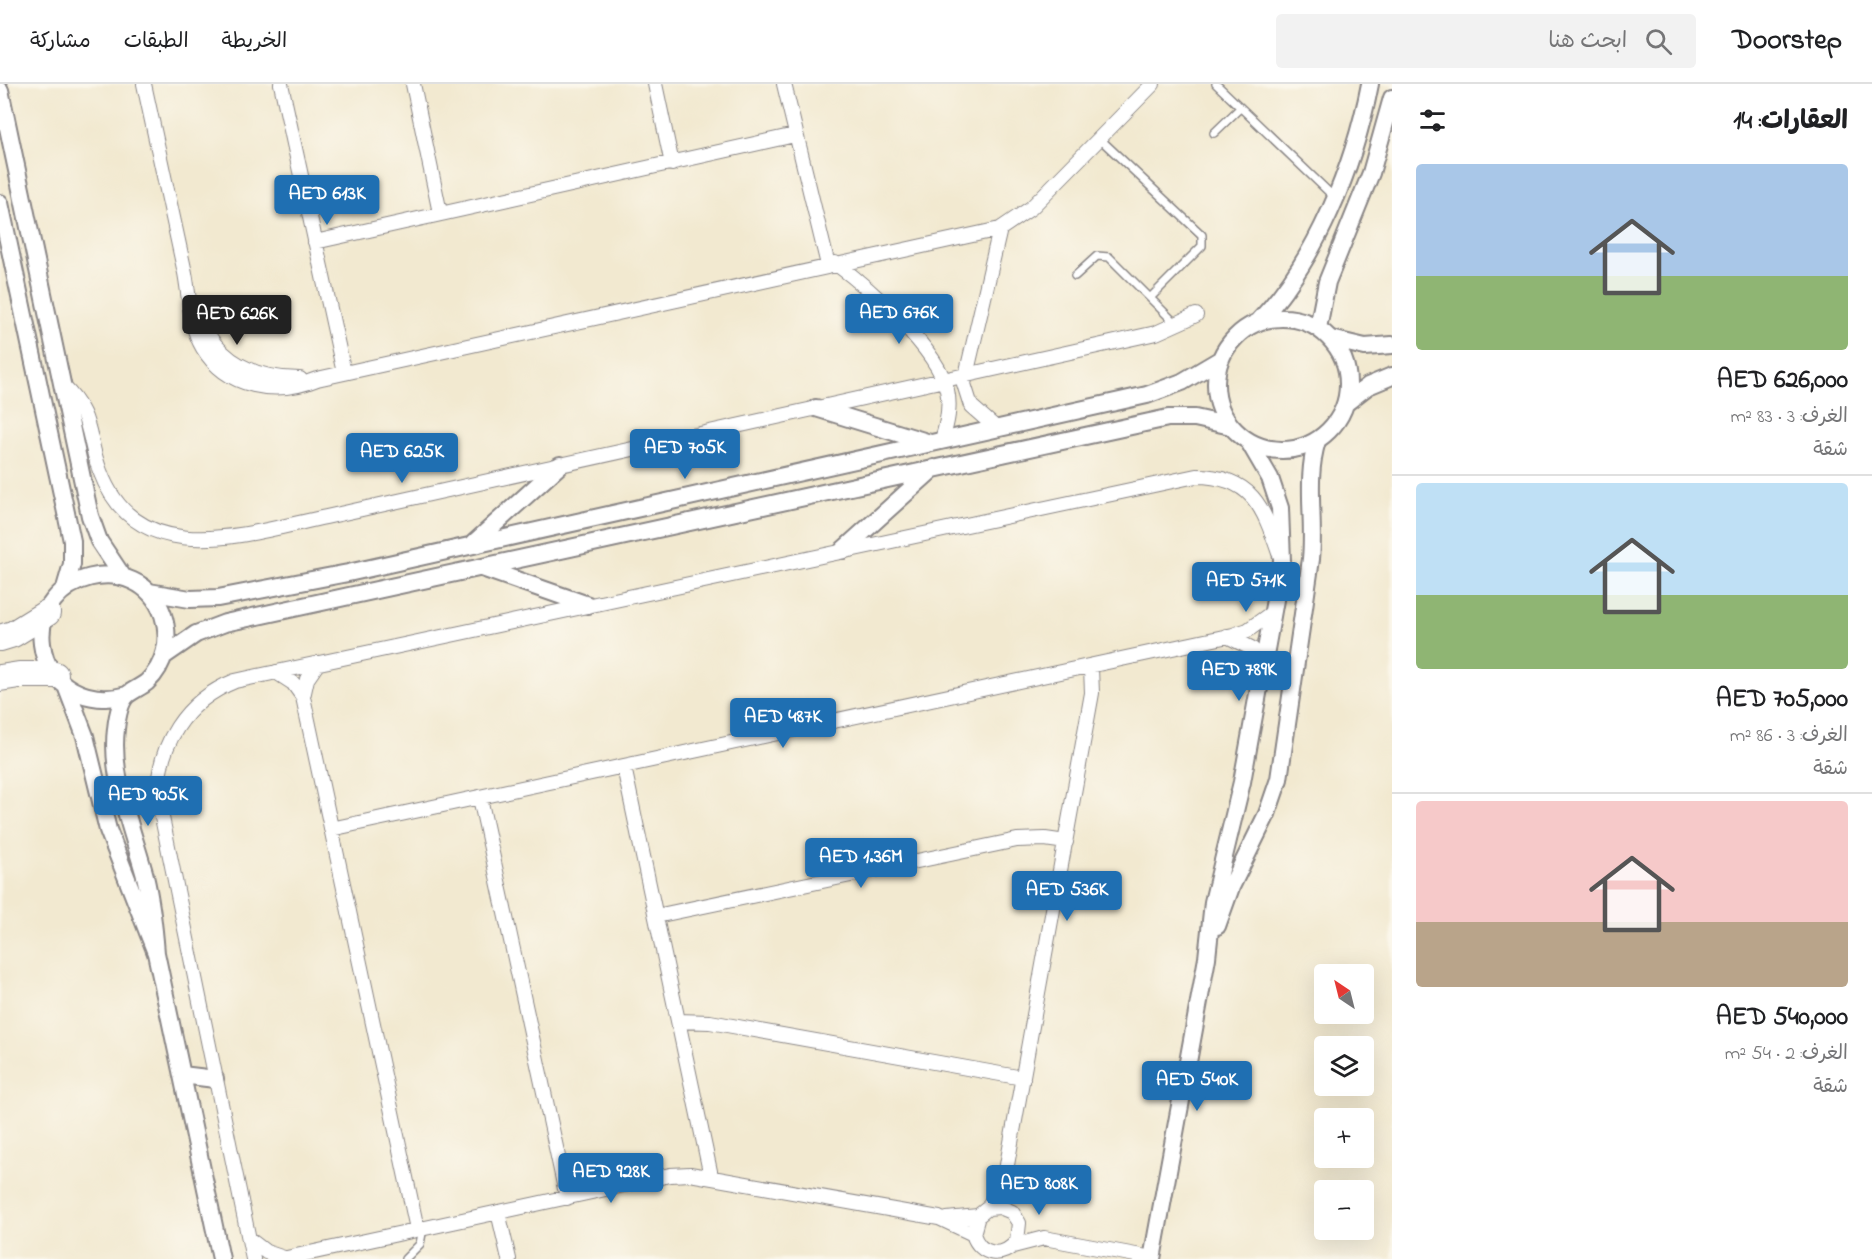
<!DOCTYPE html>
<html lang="ar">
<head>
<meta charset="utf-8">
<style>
  :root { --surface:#fff; --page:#f2f2f2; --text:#202124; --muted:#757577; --line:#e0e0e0; --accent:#1f6fb2 }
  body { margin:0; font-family:"Indie Flower","Playpen Sans Arabic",sans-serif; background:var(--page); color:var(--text); direction:rtl; height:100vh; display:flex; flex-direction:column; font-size:22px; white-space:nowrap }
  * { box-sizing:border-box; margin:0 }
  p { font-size:20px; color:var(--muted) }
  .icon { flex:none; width:33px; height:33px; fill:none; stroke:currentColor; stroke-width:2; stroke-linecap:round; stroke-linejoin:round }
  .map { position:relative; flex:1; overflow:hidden; direction:ltr }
  .side { display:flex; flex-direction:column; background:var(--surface); width:480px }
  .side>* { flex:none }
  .needle { width:39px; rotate:325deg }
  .buttons { position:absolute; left:1314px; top:880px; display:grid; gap:12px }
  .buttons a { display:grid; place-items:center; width:60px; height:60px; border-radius:6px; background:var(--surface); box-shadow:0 6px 24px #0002; font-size:30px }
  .price { position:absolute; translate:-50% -51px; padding:0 14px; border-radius:6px; background:var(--accent); color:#fff; font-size:20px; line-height:39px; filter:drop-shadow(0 2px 3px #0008) }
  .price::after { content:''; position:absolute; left:50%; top:36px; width:18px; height:14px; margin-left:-9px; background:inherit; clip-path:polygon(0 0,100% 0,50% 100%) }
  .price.active { background:#222; color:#fff }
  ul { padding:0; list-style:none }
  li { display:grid; align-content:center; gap:12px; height:318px; padding:0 24px }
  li+li { border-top:2px solid var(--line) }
  li span { display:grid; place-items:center; height:186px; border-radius:6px; color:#555 }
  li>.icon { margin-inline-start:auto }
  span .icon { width:108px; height:108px; fill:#fffc; stroke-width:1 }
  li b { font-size:26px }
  h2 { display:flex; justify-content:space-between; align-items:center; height:72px; padding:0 24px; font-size:26px }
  header { display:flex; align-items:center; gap:36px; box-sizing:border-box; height:84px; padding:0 30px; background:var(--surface); border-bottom:2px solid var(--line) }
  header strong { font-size:28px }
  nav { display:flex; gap:33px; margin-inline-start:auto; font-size:21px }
  .search { width:420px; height:54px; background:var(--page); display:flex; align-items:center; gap:15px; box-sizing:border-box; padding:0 21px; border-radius:6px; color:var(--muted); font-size:22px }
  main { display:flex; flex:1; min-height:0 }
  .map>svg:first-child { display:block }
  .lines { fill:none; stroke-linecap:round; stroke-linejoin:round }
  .service-casing { stroke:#8a8686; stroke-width:10 }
  .minor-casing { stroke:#8a8686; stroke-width:16 }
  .tertiary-casing { stroke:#8a8686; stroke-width:20 }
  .motorway-casing { stroke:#8a8686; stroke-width:28 }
  .service { stroke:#fff; stroke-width:7 }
  .minor { stroke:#fff; stroke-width:14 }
  .tertiary { stroke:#fff; stroke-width:16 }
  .motorway { stroke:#fff; stroke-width:26 }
</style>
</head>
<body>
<header>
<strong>Doorstep</strong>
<div class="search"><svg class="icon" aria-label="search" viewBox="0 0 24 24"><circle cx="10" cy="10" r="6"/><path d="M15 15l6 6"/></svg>ابحث هنا</div>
<nav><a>الخريطة</a><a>الطبقات</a><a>مشاركة</a></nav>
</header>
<main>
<section class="side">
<h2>العقارات: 14<svg class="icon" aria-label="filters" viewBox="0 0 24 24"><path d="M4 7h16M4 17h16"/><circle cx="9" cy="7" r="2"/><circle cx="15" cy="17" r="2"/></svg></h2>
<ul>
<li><span style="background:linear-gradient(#a9c7e8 60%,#8fb573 0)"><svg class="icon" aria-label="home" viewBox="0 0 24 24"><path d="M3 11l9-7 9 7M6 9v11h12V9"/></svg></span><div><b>AED 626,000</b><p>الغرف: 3 · 83 m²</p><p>شقة</p></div></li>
<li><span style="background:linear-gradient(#bfe0f5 60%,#8fb573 0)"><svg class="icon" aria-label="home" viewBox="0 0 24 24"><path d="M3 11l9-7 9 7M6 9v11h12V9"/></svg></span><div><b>AED 705,000</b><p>الغرف: 3 · 86 m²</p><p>شقة</p></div></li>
<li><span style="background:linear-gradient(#f6c9c9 65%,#b9a48a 0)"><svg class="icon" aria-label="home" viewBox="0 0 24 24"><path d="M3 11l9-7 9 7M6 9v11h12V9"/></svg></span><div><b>AED 540,000</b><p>الغرف: 2 · 54 m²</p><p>شقة</p></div></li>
</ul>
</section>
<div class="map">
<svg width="1392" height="1175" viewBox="0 0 1392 1175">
  <rect width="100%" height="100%" fill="#fbf7ec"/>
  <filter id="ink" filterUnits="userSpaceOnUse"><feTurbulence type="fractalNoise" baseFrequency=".0167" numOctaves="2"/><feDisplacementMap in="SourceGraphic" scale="12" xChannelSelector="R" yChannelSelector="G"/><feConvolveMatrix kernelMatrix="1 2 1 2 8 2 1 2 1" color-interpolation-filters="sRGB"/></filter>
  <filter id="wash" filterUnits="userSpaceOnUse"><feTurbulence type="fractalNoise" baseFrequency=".008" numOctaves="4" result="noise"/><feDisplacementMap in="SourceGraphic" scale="24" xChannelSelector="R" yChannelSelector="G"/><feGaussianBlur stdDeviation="1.35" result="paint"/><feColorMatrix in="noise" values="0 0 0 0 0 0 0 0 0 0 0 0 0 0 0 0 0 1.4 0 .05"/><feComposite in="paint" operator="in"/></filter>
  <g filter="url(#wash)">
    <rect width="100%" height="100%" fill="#f2e9d0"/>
  </g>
  <g filter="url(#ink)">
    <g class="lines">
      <defs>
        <path id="service" d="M 1216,0 L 1335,114
          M 1214,49 L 1240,24
          M 1099,54 L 1202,151 L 1202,162 L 1150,214
          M 1075,192 L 1097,172 L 1109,173 L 1177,241
          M 405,1175 L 420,1160 L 423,1144"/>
        <path id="minor" d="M 144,0 C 158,63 171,126 185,189 C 190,215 189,241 203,264 C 227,304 276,312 317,295 L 1000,145 L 1031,124 L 1153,0
          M 281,0 L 344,289
          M 413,0 L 440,129
          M 655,0 L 672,80
          M 784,0 L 828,181
          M 315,158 L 795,51
          M 835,179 C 868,203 938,265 947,306 C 951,323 947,340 942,356
          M 198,230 C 215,276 252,295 300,295
          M 62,301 C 94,332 86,350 100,387 C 138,489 248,449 326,433 L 1156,249 L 1196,231
          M 996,344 L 971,322 L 964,300 L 1000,145
          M 1227,552 L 1251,564 L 1264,576
          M 276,588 L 293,599 L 303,613 L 417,1145
          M 303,613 L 307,595 L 318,579
          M 624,683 L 711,1092
          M 480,714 L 567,1114
          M 331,745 L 1233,551 L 1248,546 L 1273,528
          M 656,832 L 1017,756 L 1045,755 L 1066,758
          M 678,937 L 710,938 L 1023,994
          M 988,1124 L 1005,1092 L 1092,609 L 1091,584
          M 498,1128 L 509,1175
          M 947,1135 L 978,1132 L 988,1124 L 1000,1123 L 1012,1128 L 1019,1139 L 1017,1157 C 1003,1175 980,1172 973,1150 L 978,1132
          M 249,1155 L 266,1168 L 284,1174
          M 1013,1162 L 1044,1154 L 1152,1174
          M 253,1175 L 158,714 C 157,661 185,617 235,597 L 1196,392 C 1252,392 1263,423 1279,469
          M 282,1175 L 670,1091 L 690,1090 L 939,1134 L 973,1150"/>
        <path id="tertiary" d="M 0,6 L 90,432 L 99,457 L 123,493
          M 0,119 L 72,457 L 72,480 L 65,504
          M1216 300a66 66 0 1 1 132 0a66 66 0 1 1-132 0Z
          M 1257,239 C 1316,178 1354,83 1370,0
          M 1318,244 L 1327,198 L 1371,89 L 1392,14
          M 1331,255 L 1365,263 L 1392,261
          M 1346,319 L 1368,302 L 1392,292
          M 816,324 L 930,359
          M 474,459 L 560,381
          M 843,466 L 934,384
          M 482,484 L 588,521
          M 149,508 L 190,515 L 218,514 L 348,489 L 1147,311 L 1182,298 L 1221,275
          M 164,572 L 196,550 L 225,539 L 1168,334 L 1195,334 L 1231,342
          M 66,602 L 85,652 L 108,746 L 156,869 L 221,1175
          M 127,611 C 89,622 47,603 42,560 C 33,489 139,463 163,531 C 171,555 165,581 147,598 C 141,603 133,606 127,611 C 120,618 117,635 116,645 C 110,692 133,747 145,792 C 151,817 154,843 156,869
          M 1217,842 L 1231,803 L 1267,730 L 1279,695 L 1311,475 C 1315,435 1305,396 1317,357
          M 182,991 L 215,995
          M 1152,1175 L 1207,874 L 1213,818 L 1242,698 L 1282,477 L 1280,424 L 1270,394 L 1249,358"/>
        <path id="motorway" d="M 0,554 L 13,550 L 47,529
          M 0,594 L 19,591 L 55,591"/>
      </defs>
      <use href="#service" class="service-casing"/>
      <use href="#minor" class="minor-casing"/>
      <use href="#tertiary" class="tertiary-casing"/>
      <use href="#motorway" class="motorway-casing"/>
      <use href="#service" class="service"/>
      <use href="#minor" class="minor"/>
      <use href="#tertiary" class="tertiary"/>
      <use href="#motorway" class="motorway"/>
    </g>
  </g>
</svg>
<div class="buttons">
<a><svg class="needle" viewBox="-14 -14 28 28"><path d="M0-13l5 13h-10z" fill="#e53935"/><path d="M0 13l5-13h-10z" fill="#757577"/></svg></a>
<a><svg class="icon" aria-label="layers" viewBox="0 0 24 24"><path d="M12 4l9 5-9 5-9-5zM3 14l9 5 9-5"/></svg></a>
<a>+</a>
<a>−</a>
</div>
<b class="price" style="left:327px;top:142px">AED 613K</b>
<b class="price" style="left:899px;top:261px">AED 676K</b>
<b class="price active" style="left:237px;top:262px">AED 626K</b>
<b class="price" style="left:685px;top:396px">AED 705K</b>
<b class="price" style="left:402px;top:400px">AED 625K</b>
<b class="price" style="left:1246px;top:529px">AED 571K</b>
<b class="price" style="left:1239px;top:618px">AED 789K</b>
<b class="price" style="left:783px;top:665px">AED 487K</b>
<b class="price" style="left:148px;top:743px">AED 905K</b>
<b class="price" style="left:861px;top:805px">AED 1.36M</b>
<b class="price" style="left:1067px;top:838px">AED 536K</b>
<b class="price" style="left:1197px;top:1028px">AED 540K</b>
<b class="price" style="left:611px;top:1120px">AED 928K</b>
<b class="price" style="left:1039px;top:1132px">AED 808K</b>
</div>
</main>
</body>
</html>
